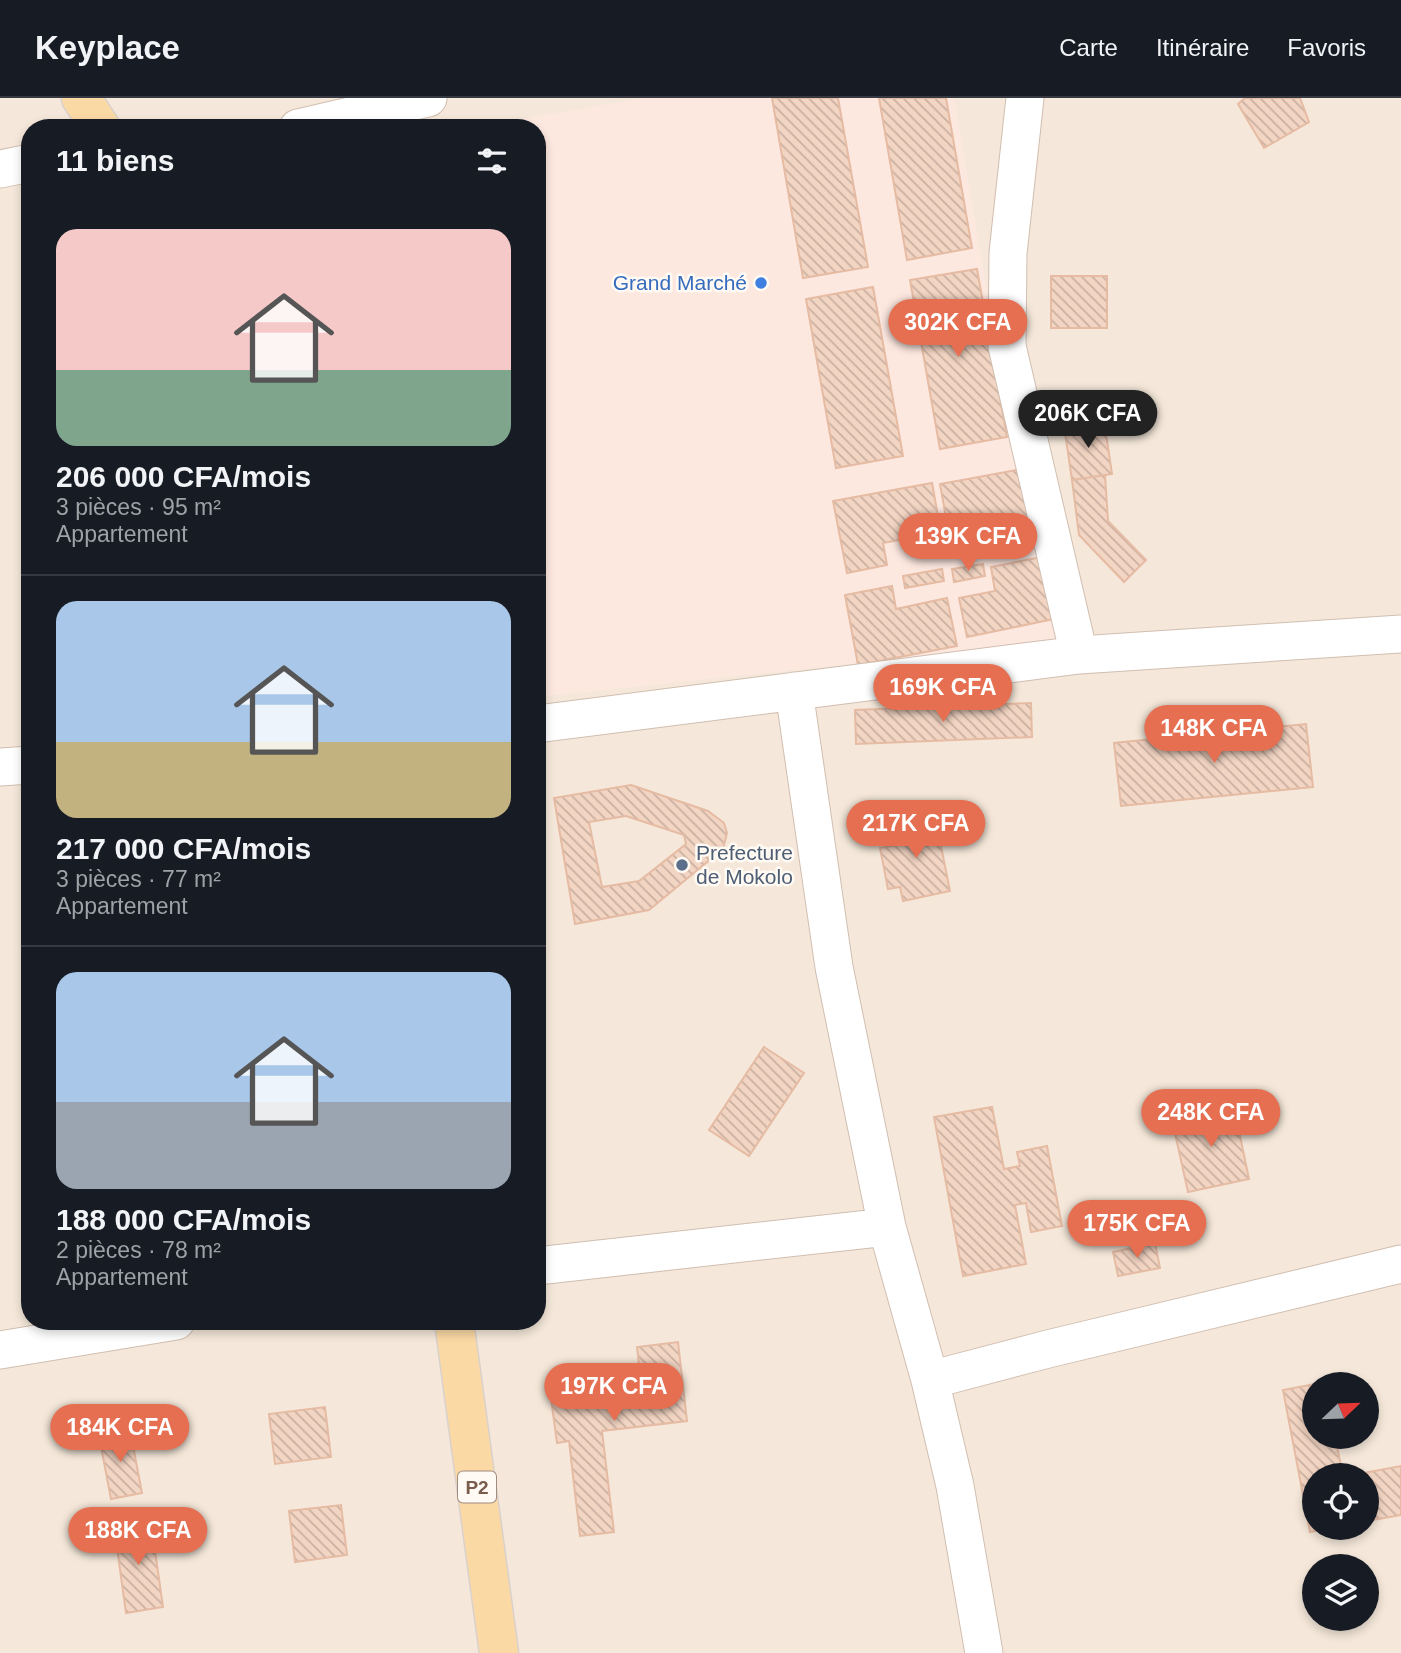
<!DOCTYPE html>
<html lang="fr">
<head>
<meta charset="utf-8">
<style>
  :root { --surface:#171b24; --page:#20242c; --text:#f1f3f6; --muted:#9ea1a6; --line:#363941; --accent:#e76f51 }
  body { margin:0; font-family:Helvetica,sans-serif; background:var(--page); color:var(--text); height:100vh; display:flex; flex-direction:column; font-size:26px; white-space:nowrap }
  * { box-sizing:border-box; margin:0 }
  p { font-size:23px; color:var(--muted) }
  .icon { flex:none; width:38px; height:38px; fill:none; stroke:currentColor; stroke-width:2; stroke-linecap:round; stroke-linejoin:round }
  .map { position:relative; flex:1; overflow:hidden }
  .side { position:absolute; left:21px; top:21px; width:525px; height:1211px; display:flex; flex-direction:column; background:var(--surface); border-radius:28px; box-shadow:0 4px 10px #0003 }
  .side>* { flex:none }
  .needle { width:46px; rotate:67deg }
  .buttons { position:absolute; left:1302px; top:1274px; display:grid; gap:14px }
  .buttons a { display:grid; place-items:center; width:77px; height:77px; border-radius:50%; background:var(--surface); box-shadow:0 4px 10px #0003; font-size:35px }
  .price { position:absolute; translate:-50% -60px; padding:0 16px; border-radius:24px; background:var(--accent); color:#fff; font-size:23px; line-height:46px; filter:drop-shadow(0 2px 4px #0008) }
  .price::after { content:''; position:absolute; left:50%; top:42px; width:21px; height:16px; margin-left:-10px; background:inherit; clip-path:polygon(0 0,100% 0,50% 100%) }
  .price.selected { background:#222; color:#fff }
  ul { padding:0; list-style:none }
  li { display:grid; align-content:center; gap:14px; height:371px; padding:0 35px }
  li+li { border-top:2px solid var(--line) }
  li span { display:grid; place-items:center; height:217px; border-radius:21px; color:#555 }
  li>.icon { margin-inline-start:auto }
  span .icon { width:126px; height:126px; fill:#fffc; stroke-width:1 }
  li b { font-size:30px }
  h2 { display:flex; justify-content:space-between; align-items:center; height:84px; padding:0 35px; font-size:30px }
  header { display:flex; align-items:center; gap:42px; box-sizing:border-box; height:98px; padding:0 35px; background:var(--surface); border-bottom:2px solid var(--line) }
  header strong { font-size:33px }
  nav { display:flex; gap:38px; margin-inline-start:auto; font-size:24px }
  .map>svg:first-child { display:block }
  .residential { fill:#f5e8da; fill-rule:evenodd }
  .commercial { fill:#fde8e0 }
  .building { fill:url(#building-back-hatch); stroke:#e6bba3; stroke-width:2; fill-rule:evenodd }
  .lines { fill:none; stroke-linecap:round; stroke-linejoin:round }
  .minor-casing { stroke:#d1beb0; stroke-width:39 }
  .major-casing { stroke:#dad1cd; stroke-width:41 }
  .minor { stroke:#fff; stroke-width:37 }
  .major { stroke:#fbd9a5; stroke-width:38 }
  .shop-dot { fill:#3f7fe0; stroke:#fffaf3; stroke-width:2.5 }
  .service-dot { fill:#5c6f8a; stroke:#fffaf3; stroke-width:2.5 }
  .labels { text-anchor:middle; stroke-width:5; stroke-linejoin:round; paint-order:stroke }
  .shield { fill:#fffaf3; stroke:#a28b7f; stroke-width:2 }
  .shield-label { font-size:19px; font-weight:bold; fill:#7a5c4d }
  .shop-label { font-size:21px; fill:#366cbe; stroke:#fffaf3; text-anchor:end }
  .service-label { font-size:21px; fill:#4e5e75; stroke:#fffaf3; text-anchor:start }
</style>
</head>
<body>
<header>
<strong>Keyplace</strong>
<nav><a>Carte</a><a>Itinéraire</a><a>Favoris</a></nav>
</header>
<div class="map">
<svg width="1401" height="1555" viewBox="0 0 1401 1555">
  <defs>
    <pattern id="building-back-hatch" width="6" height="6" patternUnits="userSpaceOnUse" patternTransform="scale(1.75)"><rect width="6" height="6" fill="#f3d5c3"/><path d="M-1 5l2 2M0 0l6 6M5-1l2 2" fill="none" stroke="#cab0a1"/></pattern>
  </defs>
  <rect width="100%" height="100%" fill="#fdf6ec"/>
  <path class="residential" d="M 0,0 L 1401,0 L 1401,1555 L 0,1555 ZM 30,30 L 537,30 L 537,1223 L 30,1223 ZM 1314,1286 L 1367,1286 L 1367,1339 L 1314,1339 ZM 1314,1377 L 1367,1377 L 1367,1430 L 1314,1430 ZM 1314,1468 L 1367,1468 L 1367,1521 L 1314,1521 Z"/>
  <path class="commercial" d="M 644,0 L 954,0 L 1012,340 L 1059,544 L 537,599 L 537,30 L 468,30 Z"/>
  <path class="building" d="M 772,0 L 838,0 L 868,169 L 803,180 Z
    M 879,0 L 946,0 L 972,150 L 907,162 Z
    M 1245,0 L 1300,0 L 1309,24 L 1264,50 L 1238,6 Z
    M 977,171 L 1007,339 L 940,351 L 910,182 Z
    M 1051,178 L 1107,178 L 1107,230 L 1051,230 Z
    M 873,189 L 903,358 L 836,370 L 806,201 Z
    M 1104,322 L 1112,376 L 1072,382 L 1064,328 Z
    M 1028,370 L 1041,441 L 996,448 L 992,424 L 948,431 L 940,386 Z
    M 1105,377 L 1108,423 L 1146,462 L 1124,484 L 1079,437 L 1072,382 Z
    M 932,385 L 941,434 L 883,445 L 887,467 L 847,475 L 833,403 Z
    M 1042,459 L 1054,521 L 967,539 L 959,500 L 995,493 L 991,469 Z
    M 983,466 L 985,478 L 954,484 L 952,471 Z
    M 942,471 L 944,483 L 905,490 L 903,478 Z
    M 892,488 L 896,511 L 947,500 L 957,548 L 858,567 L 845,497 Z
    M 1031,605 L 1032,639 L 856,646 L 855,612 Z
    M 1306,626 L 1313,689 L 1121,708 L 1114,645 Z
    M 631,687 L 708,713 L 724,725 L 727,735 L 723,751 L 649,812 L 575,826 L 554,700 ZM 626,718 L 684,737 L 686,746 L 639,783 L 602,789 L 589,724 Z
    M 935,718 L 950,793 L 903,803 L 900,789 L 888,791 L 880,750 L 898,747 L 894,726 Z
    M 764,949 L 804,975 L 749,1058 L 709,1032 Z
    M 992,1009 L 1004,1071 L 1020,1068 L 1017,1054 L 1047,1048 L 1062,1128 L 1031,1134 L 1026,1105 L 1015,1107 L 1026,1166 L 963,1178 L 934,1019 Z
    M 1234,1009 L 1249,1081 L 1188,1094 L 1172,1022 Z
    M 1155,1145 L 1160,1170 L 1118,1178 L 1113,1154 Z
    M 678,1244 L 687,1323 L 602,1333 L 614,1434 L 580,1438 L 569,1343 L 557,1345 L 549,1286 L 640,1275 L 637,1249 Z
    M 1325,1284 L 1326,1286 L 1314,1286 L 1314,1339 L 1335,1339 L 1343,1377 L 1314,1377 L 1314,1430 L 1332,1430 L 1310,1434 L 1283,1292 Z
    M 325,1309 L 331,1359 L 275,1366 L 269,1316 Z
    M 130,1332 L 142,1395 L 111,1401 L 99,1338 Z
    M 1401,1368 L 1401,1417 L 1367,1423 L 1367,1377 L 1353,1377 Z
    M 341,1407 L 347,1457 L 295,1464 L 289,1413 Z
    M 151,1424 L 163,1509 L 126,1515 L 114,1428 Z"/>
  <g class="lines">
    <defs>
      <path id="minor" d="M 1025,0 L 1008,155 L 1007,248 L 1079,557
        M 298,30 L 428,0
        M 0,71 L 30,65
        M 794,593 L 834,869 L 887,1129 L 930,1282 L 955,1388 L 984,1555
        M 537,626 L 1079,557 L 1401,536
        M 0,669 L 30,667
        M 537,1168 L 887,1129
        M 0,1252 L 176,1223
        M 930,1282 L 1048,1251 L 1401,1166"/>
      <path id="major" d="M 81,0 L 101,30
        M 454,1223 L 499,1555"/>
    </defs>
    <use href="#minor" class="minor-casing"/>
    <use href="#major" class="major-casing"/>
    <use href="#minor" class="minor"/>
    <use href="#major" class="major"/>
  </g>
  <circle class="shop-dot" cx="761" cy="185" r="7"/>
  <circle class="service-dot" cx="682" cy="767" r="7"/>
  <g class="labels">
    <rect class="shield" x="458" y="1373.5" width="38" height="31" rx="5"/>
    <g class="shield-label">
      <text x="477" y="1396">P2</text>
    </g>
    <g class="shop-label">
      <text x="747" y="192">Grand Marché</text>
    </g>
    <g class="service-label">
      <text x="696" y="762">Prefecture<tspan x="696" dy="24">de Mokolo</tspan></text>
    </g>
  </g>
</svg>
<div class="buttons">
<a><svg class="needle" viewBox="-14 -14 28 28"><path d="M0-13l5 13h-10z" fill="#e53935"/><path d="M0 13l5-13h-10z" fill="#9ea1a6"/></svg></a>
<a><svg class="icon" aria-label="locate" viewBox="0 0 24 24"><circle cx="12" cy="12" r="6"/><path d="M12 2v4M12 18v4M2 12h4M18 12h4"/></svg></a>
<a><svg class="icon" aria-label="layers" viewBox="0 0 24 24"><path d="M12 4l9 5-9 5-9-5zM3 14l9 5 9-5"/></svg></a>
</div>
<b class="price" style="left:958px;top:261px">302K CFA</b>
<b class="price selected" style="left:1088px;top:352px">206K CFA</b>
<b class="price" style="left:968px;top:475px">139K CFA</b>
<b class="price" style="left:943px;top:626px">169K CFA</b>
<b class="price" style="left:1214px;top:667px">148K CFA</b>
<b class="price" style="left:916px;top:762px">217K CFA</b>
<b class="price" style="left:1211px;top:1051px">248K CFA</b>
<b class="price" style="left:1137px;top:1162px">175K CFA</b>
<b class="price" style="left:614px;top:1325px">197K CFA</b>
<b class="price" style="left:120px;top:1366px">184K CFA</b>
<b class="price" style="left:138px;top:1469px">188K CFA</b>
<section class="side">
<h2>11 biens<svg class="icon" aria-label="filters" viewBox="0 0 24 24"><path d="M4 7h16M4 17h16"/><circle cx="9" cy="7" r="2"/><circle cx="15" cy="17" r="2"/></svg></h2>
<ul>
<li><span style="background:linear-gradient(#f6c9c9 65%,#7fa58c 0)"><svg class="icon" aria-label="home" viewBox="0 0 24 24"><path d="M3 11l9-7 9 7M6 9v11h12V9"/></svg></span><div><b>206 000 CFA/mois</b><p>3 pièces · 95 m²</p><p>Appartement</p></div></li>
<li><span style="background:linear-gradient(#a9c7e8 65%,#c2b280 0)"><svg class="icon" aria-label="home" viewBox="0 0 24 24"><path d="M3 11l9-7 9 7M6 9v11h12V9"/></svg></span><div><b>217 000 CFA/mois</b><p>3 pièces · 77 m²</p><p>Appartement</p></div></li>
<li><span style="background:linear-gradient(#a9c7e8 60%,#9aa5b1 0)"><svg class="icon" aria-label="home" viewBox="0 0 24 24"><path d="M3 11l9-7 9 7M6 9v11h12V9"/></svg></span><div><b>188 000 CFA/mois</b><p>2 pièces · 78 m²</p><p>Appartement</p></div></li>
</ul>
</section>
</div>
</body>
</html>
